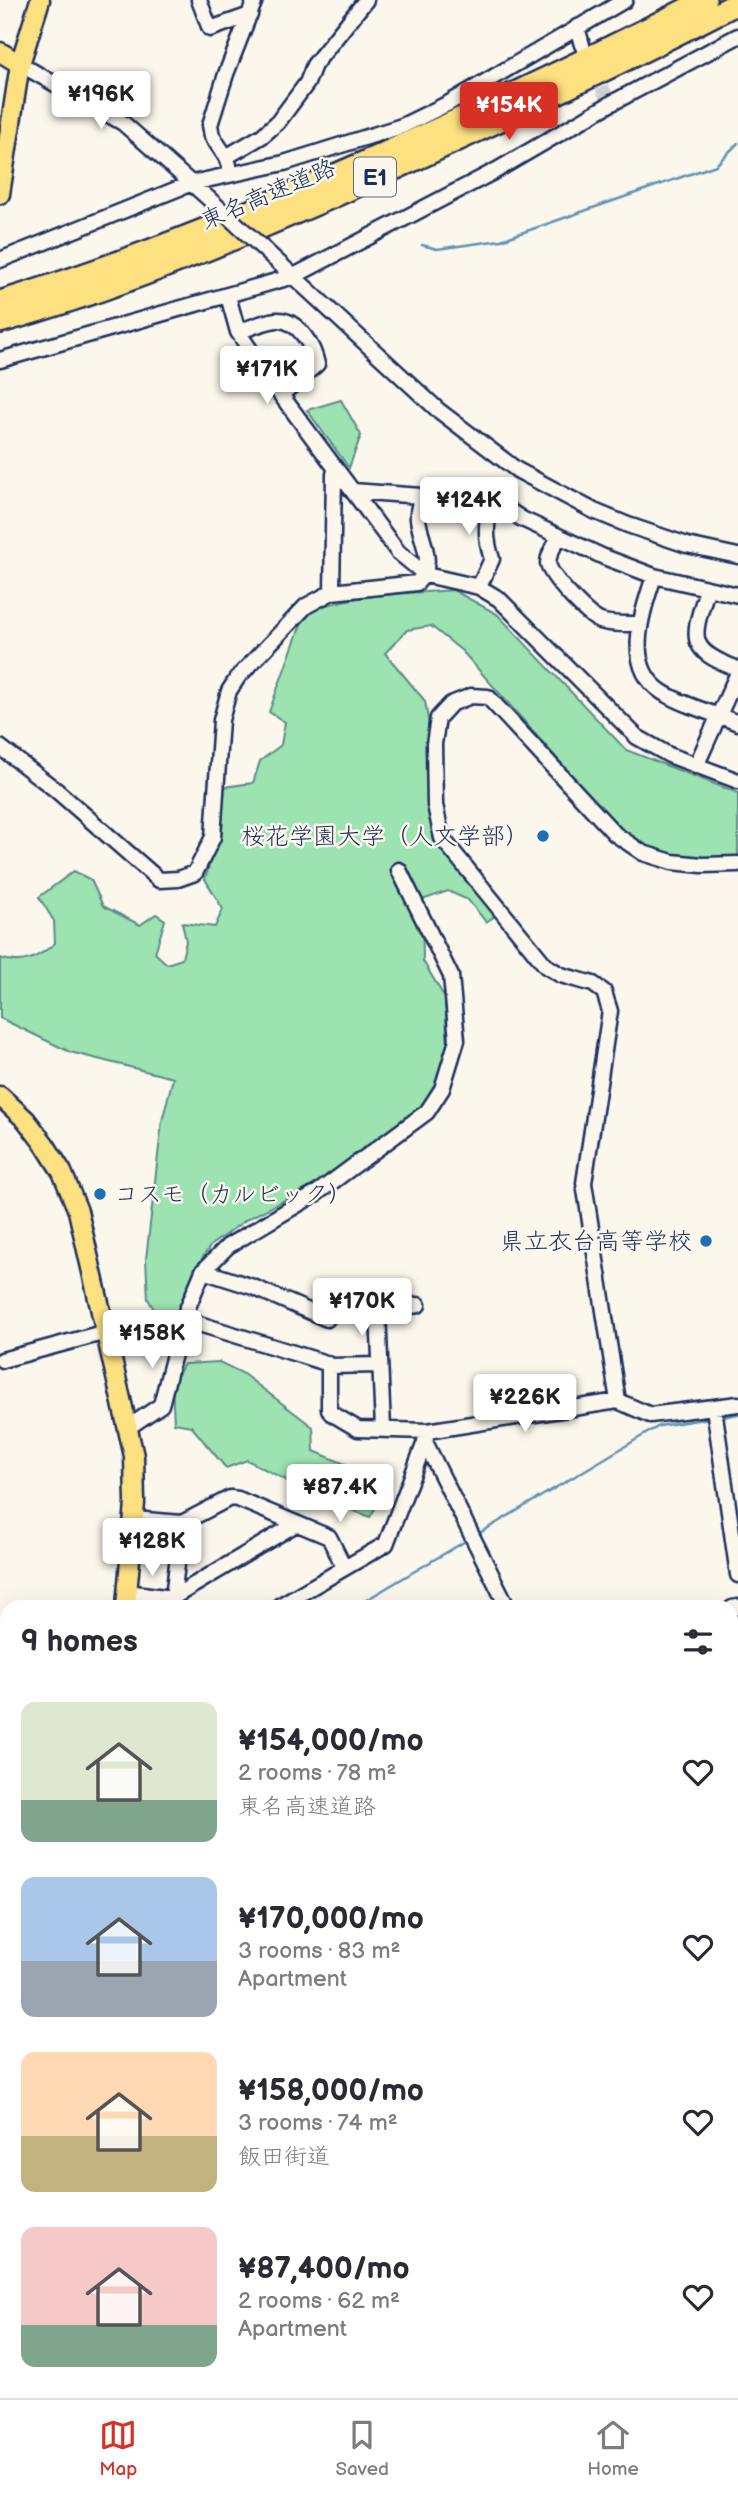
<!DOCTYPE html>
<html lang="en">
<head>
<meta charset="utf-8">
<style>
  :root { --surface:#fff; --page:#f2f2f3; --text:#2b2b33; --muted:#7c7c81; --line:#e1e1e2; --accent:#d93025 }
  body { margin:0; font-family:"Balsamiq Sans","Klee One",sans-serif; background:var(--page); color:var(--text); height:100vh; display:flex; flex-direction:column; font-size:26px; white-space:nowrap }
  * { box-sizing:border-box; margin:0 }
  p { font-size:23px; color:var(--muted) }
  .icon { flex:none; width:38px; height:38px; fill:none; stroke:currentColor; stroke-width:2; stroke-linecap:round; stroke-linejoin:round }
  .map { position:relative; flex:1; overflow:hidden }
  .details { position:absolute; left:0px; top:1600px; width:738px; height:800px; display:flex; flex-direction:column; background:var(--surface); border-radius:21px 21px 0 0; box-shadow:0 7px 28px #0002 }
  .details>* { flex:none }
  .price { position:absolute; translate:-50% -60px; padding:0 16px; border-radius:7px; background:#fff; color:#222; font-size:23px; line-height:46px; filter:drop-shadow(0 2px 4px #0008) }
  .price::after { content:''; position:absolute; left:50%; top:42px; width:21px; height:16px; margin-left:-10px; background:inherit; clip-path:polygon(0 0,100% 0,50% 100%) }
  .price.on { background:var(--accent); color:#fff }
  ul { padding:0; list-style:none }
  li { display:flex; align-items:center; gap:21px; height:175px; padding:0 21px }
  li span { display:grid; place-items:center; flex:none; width:196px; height:140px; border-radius:14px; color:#555 }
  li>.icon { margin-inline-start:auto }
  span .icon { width:84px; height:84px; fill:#fffc; stroke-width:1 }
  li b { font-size:30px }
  h2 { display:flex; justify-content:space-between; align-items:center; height:84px; padding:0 21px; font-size:30px }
  .dock { display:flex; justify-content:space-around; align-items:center; height:98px; border-top:2px solid var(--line); background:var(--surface); font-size:19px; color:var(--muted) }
  .dock a { display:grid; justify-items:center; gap:4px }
  .dock .on { color:var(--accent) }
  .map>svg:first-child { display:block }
  .green { fill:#9ce3b1; stroke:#5c8988; stroke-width:2 }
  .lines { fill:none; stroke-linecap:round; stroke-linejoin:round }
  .stream { stroke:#5f91b4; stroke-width:2.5 }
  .minor-tunnel { stroke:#cecfd0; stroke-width:14; stroke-dasharray:14 7; stroke-linecap:butt }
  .minor-casing { stroke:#1b2f5e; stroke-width:19 }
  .major-casing { stroke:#1b2f5e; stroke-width:23 }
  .highway-casing { stroke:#1b2f5e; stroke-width:26 }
  .minor { stroke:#fbf7ec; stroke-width:14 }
  .major { stroke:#fde080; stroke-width:18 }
  .highway { stroke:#fde080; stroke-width:21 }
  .minor-bridge-casing { stroke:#1b2f5e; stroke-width:19; stroke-linecap:butt }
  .minor-bridge { stroke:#fbf7ec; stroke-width:14 }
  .poi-dot { fill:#1f6fb2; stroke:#fbf7ec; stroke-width:2.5 }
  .labels { text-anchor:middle; stroke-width:5; stroke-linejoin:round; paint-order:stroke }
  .shield { fill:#fbf7ec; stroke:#5e6b89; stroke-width:2 }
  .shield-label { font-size:23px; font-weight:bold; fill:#1b2f5e }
  .street-label { font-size:24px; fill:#1b2f5e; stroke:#fbf7ec }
  .poi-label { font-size:24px; fill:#1b2f5e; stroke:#fbf7ec; text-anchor:end }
</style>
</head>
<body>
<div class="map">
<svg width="738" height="2398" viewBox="0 0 738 2398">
  <rect width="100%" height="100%" fill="#fbf7ec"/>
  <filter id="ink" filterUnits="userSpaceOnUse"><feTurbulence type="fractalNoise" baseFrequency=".0143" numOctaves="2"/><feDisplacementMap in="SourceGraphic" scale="14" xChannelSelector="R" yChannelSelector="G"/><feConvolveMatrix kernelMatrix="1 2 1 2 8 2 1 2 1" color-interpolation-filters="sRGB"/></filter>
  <g filter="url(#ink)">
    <path class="green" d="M 341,400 L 361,435 L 349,468 L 307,410 Z
      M 453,590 L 497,614 L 626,750 L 738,793 L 738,859 L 698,860 L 645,850 L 622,832 L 462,651 L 431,626 L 407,630 L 385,653 L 425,701 L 431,738 L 430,807 L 498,914 L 486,922 L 468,900 L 448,891 L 422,900 L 423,961 L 445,998 L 448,1048 L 433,1096 L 400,1129 L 315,1185 L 247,1219 L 211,1245 L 194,1271 L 177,1321 L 159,1318 L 148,1299 L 146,1259 L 162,1121 L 173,1078 L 70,1052 L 0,1018 L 0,958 C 22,966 38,958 55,943 L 54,921 L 39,897 L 74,871 L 91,880 L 103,906 L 140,925 L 156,914 L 165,920 L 155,953 L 167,964 L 182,959 L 186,941 L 182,923 L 215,927 L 223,909 L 205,879 L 218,837 L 223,787 L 253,783 L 260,761 L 281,745 L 285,722 L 269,712 L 305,613 C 351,593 404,594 453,590 Z
      M 219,1362 L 242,1373 L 313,1427 L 314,1451 L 390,1483 L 370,1517 L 325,1500 L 247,1460 L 226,1468 L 191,1426 L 174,1423 L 172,1385 L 184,1364 Z"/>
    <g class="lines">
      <path class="stream" d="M 422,245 L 437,249 L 501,240 L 716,165 L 738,143
        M 721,1417 L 738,1414
        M 478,1534 L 659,1426 L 710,1418
        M 356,1606 L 469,1539
        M 0,1740 L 7,1739"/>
      <path class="minor-tunnel" d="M 593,68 L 610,104"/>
      <defs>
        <path id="minor" d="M 199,0 L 210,29 L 250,15
          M 577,27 L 582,45
          M 20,64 L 123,123 L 208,198
          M 226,157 L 262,136 L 278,122 L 307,83 L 314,65 L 366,0
          M 229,165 L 226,157 L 212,136 L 210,125 L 226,74 L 255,0
          M 267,252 L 438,410 L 517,470 L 594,511 L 628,525 L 687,545 L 738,556
          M 0,260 L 192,183 L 284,163 L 402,126 L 449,103 L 625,0
          M 228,296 L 238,332 L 281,395 L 398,552 L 426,575 L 479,587 L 499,599 L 637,737 L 669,755 L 738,781
          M 238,332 C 250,328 264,321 277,320 C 298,319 313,346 317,364 L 281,395
          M 0,360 L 294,276 L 497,170 L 610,104 L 738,36
          M 353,491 L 448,498 L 477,496 L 493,500 L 522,519 L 604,557 L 654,576 L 738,595
          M 559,537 C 555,545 548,554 548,563 C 550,577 587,615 600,621 C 612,625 627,624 640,624
          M 654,576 C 643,611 622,666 662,692 C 684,706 714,713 738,723
          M 479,587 L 492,559 C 485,538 485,521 493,500
          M 707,590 C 692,638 686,650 738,669
          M 332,592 L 334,474 L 336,469
          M 0,747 L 56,790 L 159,880 L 178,879 L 195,873 L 213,837 L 221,720 L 229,691 L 238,677 L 306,606 L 332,592 L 417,583 C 437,562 421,544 418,519 C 417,512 420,503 421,496
          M 696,766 L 738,673
          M 203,1271 L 253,1287 L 327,1319 L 339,1295 L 345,1294 L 378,1311
          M 183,1319 L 326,1363 L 329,1366 L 329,1409 L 331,1413 L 358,1429 L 427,1431 L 618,1401 L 650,1415 L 738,1404
          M 2,1360 L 106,1332
          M 329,1366 L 380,1365
          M 618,1401 L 584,1183 L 610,1011 L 604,992 L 593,984 L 561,975 L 546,966 L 442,838 L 435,805 L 434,744 L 438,718 L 451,704 L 471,696 L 488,697 L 615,834 L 643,853 L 672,862 L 702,865 L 738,864
          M 714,1408 L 738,1575
          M 129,1427 L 161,1405 L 183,1319 L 203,1271 L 228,1246 L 317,1193 L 427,1112 L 442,1089 L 457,1040 L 451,976 L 399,870
          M 383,1429 L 378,1311 L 418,1305
          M 425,1442 L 507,1606
          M 133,1519 L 182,1523 L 230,1498 L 238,1499 L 329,1537 L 344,1567
          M 127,1592 L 172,1598 L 296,1524
          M 172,1605 L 182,1523
          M 279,1606 L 386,1544 L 425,1442 L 427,1431
          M 732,1608 L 738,1607
          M 0,1635 L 7,1635
          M 732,1734 L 738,1731
          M 0,1858 L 7,1857
          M 0,2025 L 7,2025
          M 732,2064 L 738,2071
          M 732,2118 L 738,2105
          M 0,2181 L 7,2180
          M 732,2267 L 738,2267
          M 0,2359 L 7,2366
          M 65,2392 L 100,2398
          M 136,2392 L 138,2398
          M 248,2392 L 264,2398
          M 338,2392 L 338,2398
          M 683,2392 L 683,2398
          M 715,2398 L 738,2397"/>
        <path id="major" d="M 0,52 L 20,64
          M 0,194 L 20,64 L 40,0
          M 0,1096 L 26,1120 L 45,1145 L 62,1172 L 78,1211 L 134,1456 L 135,1503 L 126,1606
          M 114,2392 L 114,2398"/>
        <path id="highway" d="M 0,302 C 122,265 240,217 356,166 C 474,114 590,58 705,0
          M 0,322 C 114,290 223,244 332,197 C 469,136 604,72 738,3"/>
      </defs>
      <use href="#minor" class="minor-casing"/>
      <use href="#major" class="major-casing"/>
      <use href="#highway" class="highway-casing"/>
      <use href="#minor" class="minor"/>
      <use href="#major" class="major"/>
      <use href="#highway" class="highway"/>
      <defs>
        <path id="minor-bridge" d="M 208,198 L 267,252"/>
      </defs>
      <use href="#minor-bridge" class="minor-bridge-casing"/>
      <use href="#minor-bridge" class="minor-bridge"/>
    </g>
  </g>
  <g class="poi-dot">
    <circle cx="543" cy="836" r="7"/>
    <circle cx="100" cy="1194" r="7"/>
    <circle cx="706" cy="1241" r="7"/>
  </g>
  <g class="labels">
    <rect class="shield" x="354" y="157.5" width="42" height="39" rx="5"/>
    <g class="shield-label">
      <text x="375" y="185">E1</text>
    </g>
    <g class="street-label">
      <text transform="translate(268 194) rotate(-23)" y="8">東名高速道路</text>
    </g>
    <g class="poi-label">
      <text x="529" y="844">桜花学園大学（人文学部）</text>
      <text x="114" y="1202" text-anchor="start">コスモ（カルビック）</text>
      <text x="692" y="1249">県立衣台高等学校</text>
    </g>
  </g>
</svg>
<b class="price" style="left:101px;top:131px">¥196K</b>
<b class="price on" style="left:509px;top:142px">¥154K</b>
<b class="price" style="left:267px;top:406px">¥171K</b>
<b class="price" style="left:469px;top:537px">¥124K</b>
<b class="price" style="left:362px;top:1338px">¥170K</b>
<b class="price" style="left:152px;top:1370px">¥158K</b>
<b class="price" style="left:525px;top:1434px">¥226K</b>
<b class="price" style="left:340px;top:1524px">¥87.4K</b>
<b class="price" style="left:152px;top:1578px">¥128K</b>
<section class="details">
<h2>9 homes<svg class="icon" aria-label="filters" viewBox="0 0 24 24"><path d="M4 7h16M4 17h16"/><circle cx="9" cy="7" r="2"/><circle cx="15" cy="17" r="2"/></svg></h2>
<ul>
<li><span style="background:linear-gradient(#dfe7d0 70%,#7fa58c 0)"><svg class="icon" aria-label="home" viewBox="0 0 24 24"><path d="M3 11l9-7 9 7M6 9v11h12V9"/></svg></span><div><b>¥154,000/mo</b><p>2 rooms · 78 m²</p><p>東名高速道路</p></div><svg class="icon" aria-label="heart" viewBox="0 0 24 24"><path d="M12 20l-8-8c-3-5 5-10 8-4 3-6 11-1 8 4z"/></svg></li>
<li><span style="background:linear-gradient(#a9c7e8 60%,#9aa5b1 0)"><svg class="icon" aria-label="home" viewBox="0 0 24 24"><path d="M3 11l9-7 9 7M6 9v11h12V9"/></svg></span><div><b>¥170,000/mo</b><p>3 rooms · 83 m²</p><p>Apartment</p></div><svg class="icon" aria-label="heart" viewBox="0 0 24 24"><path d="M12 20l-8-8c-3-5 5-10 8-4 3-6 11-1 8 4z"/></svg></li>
<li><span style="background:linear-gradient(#ffd9b3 60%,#c2b280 0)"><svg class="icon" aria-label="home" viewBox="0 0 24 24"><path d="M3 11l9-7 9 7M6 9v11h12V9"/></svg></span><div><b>¥158,000/mo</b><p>3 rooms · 74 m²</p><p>飯田街道</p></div><svg class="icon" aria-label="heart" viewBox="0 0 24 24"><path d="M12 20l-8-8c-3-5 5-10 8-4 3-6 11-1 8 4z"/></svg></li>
<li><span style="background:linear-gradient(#f6c9c9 70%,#7fa58c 0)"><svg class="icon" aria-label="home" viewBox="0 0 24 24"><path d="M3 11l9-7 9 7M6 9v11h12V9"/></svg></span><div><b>¥87,400/mo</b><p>2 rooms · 62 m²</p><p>Apartment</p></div><svg class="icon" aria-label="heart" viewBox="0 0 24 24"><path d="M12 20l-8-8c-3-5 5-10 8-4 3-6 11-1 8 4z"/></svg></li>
</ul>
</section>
</div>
<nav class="dock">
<a class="on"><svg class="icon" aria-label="map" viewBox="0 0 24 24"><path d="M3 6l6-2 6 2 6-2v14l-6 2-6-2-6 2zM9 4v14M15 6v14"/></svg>Map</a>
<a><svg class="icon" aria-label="saved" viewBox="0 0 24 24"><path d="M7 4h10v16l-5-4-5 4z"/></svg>Saved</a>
<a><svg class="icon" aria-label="home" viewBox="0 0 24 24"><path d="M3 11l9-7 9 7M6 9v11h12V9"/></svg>Home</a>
</nav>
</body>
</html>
